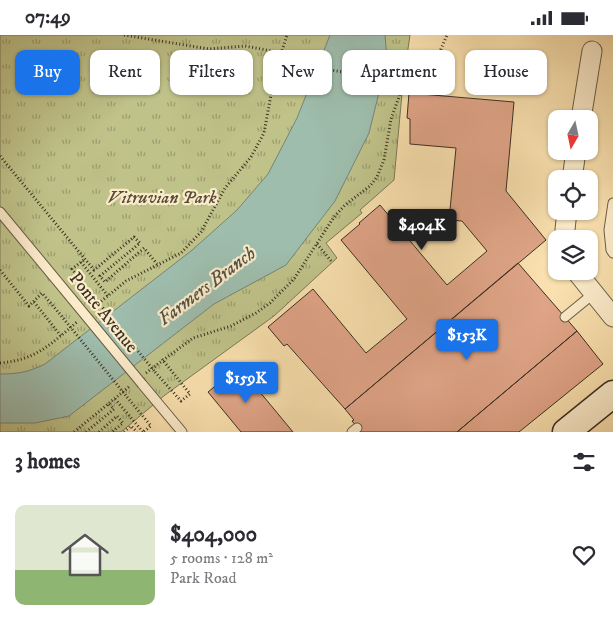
<!DOCTYPE html>
<html lang="en">
<head>
<meta charset="utf-8">
<style>
  :root { --surface:#fff; --page:#f2f2f3; --text:#2b2b33; --muted:#7c7c81; --line:#e1e1e2; --accent:#1a73e8 }
  body { margin:0; font-family:"IM FELL DW Pica",serif; background:var(--page); color:var(--text); height:100vh; display:flex; flex-direction:column; font-size:19px; white-space:nowrap }
  * { box-sizing:border-box; margin:0 }
  p { font-size:16px; color:var(--muted) }
  .icon { flex:none; width:28px; height:28px; fill:none; stroke:currentColor; stroke-width:2; stroke-linecap:round; stroke-linejoin:round }
  .map { position:relative; height:397px; overflow:hidden }
  .sheet { display:flex; flex-direction:column; background:var(--surface); flex:1 }
  .sheet>* { flex:none }
  .banner { position:absolute; left:15px; top:15px; width:584px; height:45px; display:flex; gap:10px }
  .needle { width:32px; rotate:189deg }
  .fabs { position:absolute; left:548px; top:75px; display:grid; gap:10px }
  .fabs a { display:grid; place-items:center; width:50px; height:50px; border-radius:10px; background:var(--surface); box-shadow:0 1px 4px #0004; font-size:25px }
  .price { position:absolute; translate:-50% -42px; padding:0 11px; border-radius:5px; background:var(--accent); color:#fff; font-size:16px; line-height:32px; filter:drop-shadow(0 1px 2px #0008) }
  .price::after { content:''; position:absolute; left:50%; top:30px; width:15px; height:11px; margin-left:-8px; background:inherit; clip-path:polygon(0 0,100% 0,50% 100%) }
  .price.on { background:#222; color:#fff }
  ul { padding:0; list-style:none }
  li { display:flex; align-items:center; gap:15px; height:125px; padding:0 15px }
  li+li { border-top:1px solid var(--line) }
  li span { display:grid; place-items:center; flex:none; width:140px; height:100px; border-radius:10px; color:#555 }
  li>.icon { margin-inline-start:auto }
  span .icon { width:60px; height:60px; fill:#fffc; stroke-width:1 }
  li b { font-size:21px }
  h2 { display:flex; justify-content:space-between; align-items:center; height:60px; padding:0 15px; font-size:21px }
  .tag { padding:0 18px; border-radius:10px; background:var(--surface); box-shadow:0 1px 4px #0004; font-size:18px; line-height:45px }
  .tag.on { background:var(--accent); color:#fff }
  .status { display:flex; justify-content:space-between; align-items:center; height:35px; padding:0 25px; background:var(--surface); direction:ltr }
  .status svg { height:14px; fill:currentColor }
  .map>svg:first-child { display:block }
  .park { fill:url(#park-tufts); stroke:#7c7956 }
  .water { fill:#9ebdad; stroke:#768576 }
  .building { fill:#dfa487; stroke:#3a3023 }
  .lines { fill:none; stroke-linecap:round; stroke-linejoin:round }
  .service-casing { stroke:#6a5c46; stroke-width:11 }
  .minor-casing { stroke:#6a5c46; stroke-width:21 }
  .secondary-casing { stroke:#3a3023; stroke-width:29 }
  .path { stroke:#3a3023; stroke-width:3; stroke-dasharray:1 2.5; stroke-linecap:butt }
  .service { stroke:#fbebca; stroke-width:9 }
  .minor { stroke:#fbebca; stroke-width:19 }
  .secondary { stroke:#fbebca; stroke-width:26 }
  .service-bridge-casing { stroke:#6a5c46; stroke-width:11; stroke-linecap:butt }
  .path-bridge { stroke:#3a3023; stroke-width:3; stroke-dasharray:1 2.5; stroke-linecap:butt }
  .service-bridge { stroke:#fbebca; stroke-width:9 }
  .labels { text-anchor:middle; stroke-width:4.5; stroke-linejoin:round; paint-order:stroke }
  .park-label { font-size:18px; font-style:italic; fill:#554d37; stroke:#fbebca }
  .street-label { font-size:18px; fill:#3a3023; stroke:#fbebca }
  .water-label { font-size:19px; font-style:italic; fill:#535346; stroke:#fbebca }
</style>
</head>
<body>
<div class="status"><b>07:49</b><svg viewBox="0 0 49 12"><path d="M0 12V9h3v3zM5 12V6h3v6zM10 12V3h3v9zM15 12V0h3v12zM26 1h20v11H26zM47 4h2v5h-2z"/></svg></div>
<div class="map">
<svg width="613" height="397" viewBox="0 0 613 397">
  <defs>
    <pattern id="park-tufts" width="24" height="20" patternUnits="userSpaceOnUse" patternTransform="scale(1.25)"><rect width="24" height="20" fill="#bfc289"/><path d="M3 7l-1-3M5 7V3M7 7l1-3M15 17l-1-3M17 17v-4M19 17l1-3" fill="none" stroke="#9c9e70"/></pattern>
  </defs>
  <rect width="100%" height="100%" fill="#f9e0ae"/>
  <filter id="stains"><feTurbulence type="fractalNoise" baseFrequency=".004" numOctaves="4"/><feColorMatrix values="0 0 0 0 .2 0 0 0 0 .09 0 0 0 0 .02 0 0 0 .5 -.17"/></filter>
  <radialGradient id="worn" r=".72"><stop offset=".6" stop-color="#630" stop-opacity="0"/><stop offset="1" stop-color="#630" stop-opacity=".3"/></radialGradient>
  <path class="park" d="M 0,0 L 410,0 L 403,48 L 394,145 L 360,175 L 362,178 L 326,208 L 337,223 L 274,281 L 165,360 L 121,397 L 0,397 Z"/>
  <path class="water" d="M 330,0 L 385,0 L 387,25 L 369,98 L 335,166 L 286,230 L 214,269 L 69,381 L 35,388 L 0,388 L 0,339 C 18,339 29,337 45,329 L 191,216 L 237,175 L 268,139 L 297,83 Z"/>
  <path class="building" d="M 409,58 L 514,67 L 506,156 L 546,205 L 345,374 L 287,309 L 284,311 L 268,292 L 313,254 L 366,318 L 407,284 L 341,205 L 360,189 L 359,188 L 380,170 L 447,250 L 487,216 L 462,186 L 449,185 L 456,113 L 410,109 L 410,84 L 407,83 Z
    M 518,228 L 577,296 L 457,397 L 361,397 L 352,386 L 354,385 L 345,374 Z
    M 577,296 L 603,329 L 519,397 L 457,397 Z
    M 235,327 L 293,397 L 241,397 L 208,357 L 225,343 L 221,338 Z"/>
  <g class="lines">
    <defs>
      <path id="service" d="M 613,168 L 609,195 L 611,215 L 613,218
        M 0,177 L 72,264
        M 565,282 L 593,259
        M 142,349 L 182,397
        M 352,397 L 357,393"/>
      <path id="minor" d="M 581,84 L 592,16
        M 572,144 L 576,116
        M 564,204 L 567,176
        M 576,236 L 613,282"/>
      <path id="secondary" d="M 566,397 L 613,359"/>
    </defs>
    <use href="#service" class="service-casing"/>
    <use href="#minor" class="minor-casing"/>
    <use href="#secondary" class="secondary-casing"/>
    <path class="path" d="M 124,0 L 209,14 L 245,11 L 282,18
      M 278,26 L 396,46 L 432,51 L 438,49 L 442,46 L 444,41 L 440,23 L 441,14 L 447,0
      M 0,121 L 94,235 L 134,202 L 140,208 L 100,241 L 105,247 L 144,213 L 157,229
      M 317,209 L 332,227
      M 81,227 L 108,261
      M 0,235 L 29,271 L 42,258 L 59,278
      M 85,251 L 72,234 L 85,224
      M 34,267 L 61,301
      M 93,273 L 126,246 L 181,218 L 201,197 L 225,153 L 251,122 L 264,98 L 275,38 L 287,0
      M 0,328 C 36,325 51,309 77,287
      M 155,337 L 181,366 L 190,359 L 162,324
      M 146,338 L 193,303 L 231,291 L 256,278 L 270,268 L 294,244 L 334,182 L 345,170 L 370,151 L 377,142 L 384,125 L 391,84 L 399,62 L 402,47
      M 127,362 L 151,391 L 143,397
      M 115,364 L 143,397
      M 74,397 L 130,351
      M 86,397 L 114,374 L 109,369
      M 99,397 L 117,381 L 123,388 L 112,397
      M 124,397 L 131,391 L 137,397"/>
    <use href="#service" class="service"/>
    <use href="#minor" class="minor"/>
    <use href="#secondary" class="secondary"/>
    <defs>
      <path id="service-bridge" d="M 72,264 L 142,349"/>
    </defs>
    <use href="#service-bridge" class="service-bridge-casing"/>
    <path class="path-bridge" d="M 85,251 L 155,337
      M 59,278 L 127,362"/>
    <use href="#service-bridge" class="service-bridge"/>
  </g>
  <g class="labels">
    <g class="park-label">
      <text x="162" y="168">Vitruvian Park</text>
    </g>
    <g class="street-label">
      <text transform="translate(104 277) rotate(51)" y="6">Ponte Avenue</text>
    </g>
    <g class="water-label">
      <text transform="translate(206 250) rotate(-37)" y="7">Farmers Branch</text>
    </g>
  </g>
  <rect width="100%" height="100%" filter="url(#stains)"/>
  <rect width="100%" height="100%" fill="url(#worn)"/>
</svg>
<div class="fabs">
<a><svg class="needle" viewBox="-14 -14 28 28"><path d="M0-13l5 13h-10z" fill="#e53935"/><path d="M0 13l5-13h-10z" fill="#7c7c81"/></svg></a>
<a><svg class="icon" aria-label="locate" viewBox="0 0 24 24"><circle cx="12" cy="12" r="6"/><path d="M12 2v4M12 18v4M2 12h4M18 12h4"/></svg></a>
<a><svg class="icon" aria-label="layers" viewBox="0 0 24 24"><path d="M12 4l9 5-9 5-9-5zM3 14l9 5 9-5"/></svg></a>
</div>
<b class="price on" style="left:422px;top:216px">$404K</b>
<b class="price" style="left:467px;top:326px">$153K</b>
<b class="price" style="left:246px;top:369px">$159K</b>
<div class="banner">
<a class="tag on">Buy</a>
<a class="tag">Rent</a>
<a class="tag">Filters</a>
<a class="tag">New</a>
<a class="tag">Apartment</a>
<a class="tag">House</a>
</div>
</div>
<section class="sheet">
<h2>3 homes<svg class="icon" aria-label="filters" viewBox="0 0 24 24"><path d="M4 7h16M4 17h16"/><circle cx="9" cy="7" r="2"/><circle cx="15" cy="17" r="2"/></svg></h2>
<ul>
<li><span style="background:linear-gradient(#dfe7d0 65%,#8fb573 0)"><svg class="icon" aria-label="home" viewBox="0 0 24 24"><path d="M3 11l9-7 9 7M6 9v11h12V9"/></svg></span><div><b>$404,000</b><p>5 rooms · 128 m²</p><p>Park Road</p></div><svg class="icon" aria-label="heart" viewBox="0 0 24 24"><path d="M12 20l-8-8c-3-5 5-10 8-4 3-6 11-1 8 4z"/></svg></li>
</ul>
</section>
</body>
</html>
